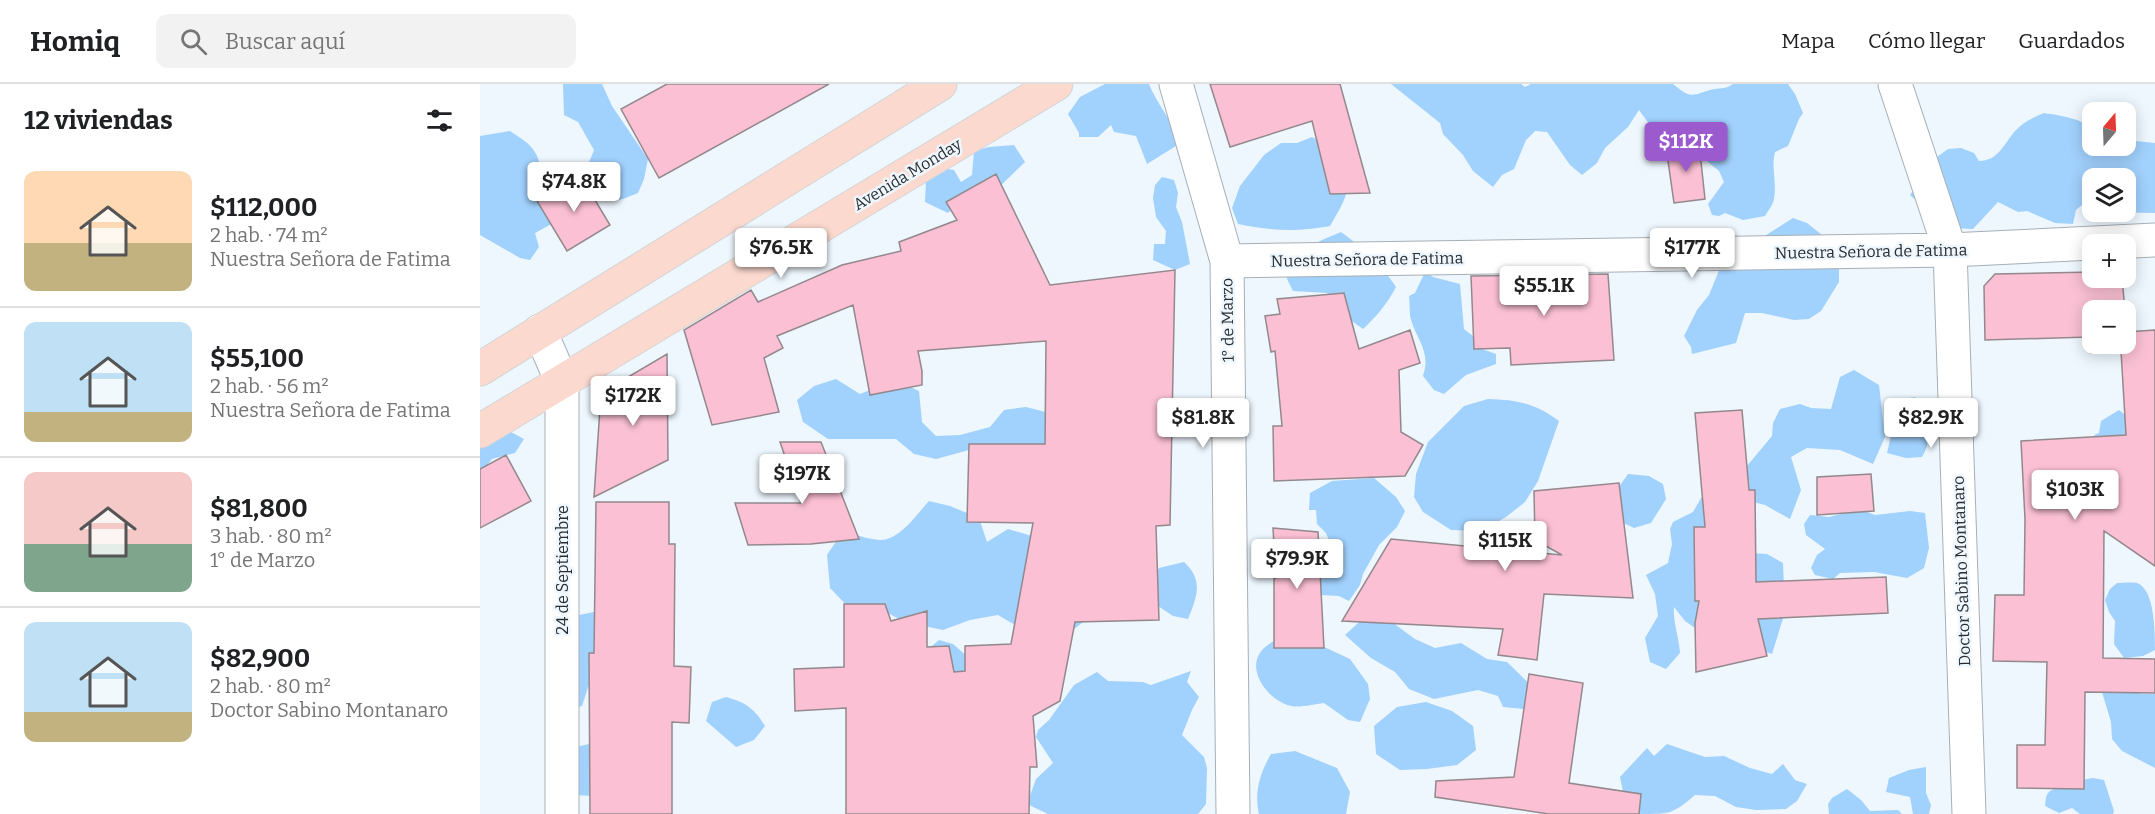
<!DOCTYPE html>
<html lang="es">
<head>
<meta charset="utf-8">
<style>
  :root { --surface:#fff; --page:#f2f2f2; --text:#202124; --muted:#757577; --line:#e0e0e0; --accent:#9c5acf }
  body { margin:0; font-family:Bitter,serif; background:var(--page); color:var(--text); height:100vh; display:flex; flex-direction:column; font-size:22px; white-space:nowrap }
  * { box-sizing:border-box; margin:0 }
  p { font-size:20px; color:var(--muted) }
  .icon { flex:none; width:33px; height:33px; fill:none; stroke:currentColor; stroke-width:2; stroke-linecap:round; stroke-linejoin:round }
  .map { position:relative; flex:1; overflow:hidden }
  .panel { display:flex; flex-direction:column; background:var(--surface); width:480px }
  .panel>* { flex:none }
  .needle { width:39px; rotate:19deg }
  .tools { position:absolute; left:1602px; top:18px; display:grid; gap:12px }
  .tools a { display:grid; place-items:center; width:54px; height:54px; border-radius:12px; background:var(--surface); box-shadow:0 3px 15px #0003; font-size:30px }
  .price { position:absolute; translate:-50% -51px; padding:0 14px; border-radius:6px; background:#fff; color:#222; font-size:20px; line-height:39px; filter:drop-shadow(0 2px 3px #0008) }
  .price::after { content:''; position:absolute; left:50%; top:36px; width:18px; height:14px; margin-left:-9px; background:inherit; clip-path:polygon(0 0,100% 0,50% 100%) }
  .price.current { background:var(--accent); color:#fff }
  ul { padding:0; list-style:none }
  li { display:flex; align-items:center; gap:18px; height:150px; padding:0 24px }
  li+li { border-top:2px solid var(--line) }
  li span { display:grid; place-items:center; flex:none; width:168px; height:120px; border-radius:12px; color:#555 }
  li>.icon { margin-inline-start:auto }
  span .icon { width:72px; height:72px; fill:#fffc; stroke-width:1 }
  li b { font-size:26px }
  h2 { display:flex; justify-content:space-between; align-items:center; height:72px; padding:0 24px; font-size:26px }
  header { display:flex; align-items:center; gap:36px; box-sizing:border-box; height:84px; padding:0 30px; background:var(--surface); border-bottom:2px solid var(--line) }
  header strong { font-size:28px }
  nav { display:flex; gap:33px; margin-inline-start:auto; font-size:21px }
  .search { width:420px; height:54px; background:var(--page); display:flex; align-items:center; gap:15px; box-sizing:border-box; padding:0 21px; border-radius:12px; color:var(--muted); font-size:22px }
  main { display:flex; flex:1; min-height:0 }
  .map>svg:first-child { display:block }
  .green { fill:#a1d1fd }
  .building { fill:#fbc0d4; stroke:#93888c; stroke-width:1.5 }
  .lines { fill:none; stroke-linecap:round; stroke-linejoin:round }
  .minor-casing { stroke:#a7afb6; stroke-width:35 }
  .major-casing { stroke:#d4d5d5; stroke-width:35 }
  .minor { stroke:#fff; stroke-width:33 }
  .major { stroke:#fbd9cf; stroke-width:33 }
  .labels { text-anchor:middle; stroke-width:5; stroke-linejoin:round; paint-order:stroke }
  .street-label { font-size:16px; fill:#2a2d2f; stroke:#eef7fe }
</style>
</head>
<body>
<header>
<strong>Homiq</strong>
<div class="search"><svg class="icon" aria-label="search" viewBox="0 0 24 24"><circle cx="10" cy="10" r="6"/><path d="M15 15l6 6"/></svg>Buscar aquí</div>
<nav><a>Mapa</a><a>Cómo llegar</a><a>Guardados</a></nav>
</header>
<main>
<section class="panel">
<h2>12 viviendas<svg class="icon" aria-label="filters" viewBox="0 0 24 24"><path d="M4 7h16M4 17h16"/><circle cx="9" cy="7" r="2"/><circle cx="15" cy="17" r="2"/></svg></h2>
<ul>
<li><span style="background:linear-gradient(#ffd9b3 60%,#c2b280 0)"><svg class="icon" aria-label="home" viewBox="0 0 24 24"><path d="M3 11l9-7 9 7M6 9v11h12V9"/></svg></span><div><b>$112,000</b><p>2 hab. · 74 m²</p><p>Nuestra Señora de Fatima</p></div></li>
<li><span style="background:linear-gradient(#bfe0f5 75%,#c2b280 0)"><svg class="icon" aria-label="home" viewBox="0 0 24 24"><path d="M3 11l9-7 9 7M6 9v11h12V9"/></svg></span><div><b>$55,100</b><p>2 hab. · 56 m²</p><p>Nuestra Señora de Fatima</p></div></li>
<li><span style="background:linear-gradient(#f6c9c9 60%,#7fa58c 0)"><svg class="icon" aria-label="home" viewBox="0 0 24 24"><path d="M3 11l9-7 9 7M6 9v11h12V9"/></svg></span><div><b>$81,800</b><p>3 hab. · 80 m²</p><p>1° de Marzo</p></div></li>
<li><span style="background:linear-gradient(#bfe0f5 75%,#c2b280 0)"><svg class="icon" aria-label="home" viewBox="0 0 24 24"><path d="M3 11l9-7 9 7M6 9v11h12V9"/></svg></span><div><b>$82,900</b><p>2 hab. · 80 m²</p><p>Doctor Sabino Montanaro</p></div></li>
</ul>
</section>
<div class="map">
<svg width="1675" height="730" viewBox="0 0 1675 730">
  <rect width="100%" height="100%" fill="#eef7fe"/>
  <path class="green" d="M 83,0 L 122,0 L 132,22 L 168,75 L 164,95 L 158,109 C 143,115 130,122 114,112 C 108,108 108,101 101,98 L 114,66 L 98,38 L 84,31 Z
    M 625,0 L 669,0 C 676,18 693,41 704,57 L 667,80 L 656,52 L 634,48 L 631,41 L 618,53 L 599,53 L 599,49 L 588,30 L 600,13 Z
    M 911,0 L 1041,0 L 1045,3 L 1051,0 L 1193,0 C 1213,17 1213,10 1234,5 C 1242,4 1246,5 1253,0 L 1308,0 L 1315,10 L 1323,29 L 1319,35 L 1308,62 L 1295,68 C 1291,84 1297,99 1294,115 C 1293,121 1288,127 1285,132 L 1263,136 L 1245,129 L 1239,132 L 1232,131 L 1228,120 L 1244,98 L 1239,87 L 1210,63 L 1206,69 L 1180,55 L 1159,26 L 1148,43 L 1125,64 L 1117,79 L 1102,91 L 1090,81 L 1067,48 L 1055,47 L 1046,56 L 1034,85 L 1022,91 L 1013,103 L 993,87 L 983,71 L 963,50 L 960,39 Z
    M 1564,29 C 1576,31 1606,34 1612,47 C 1613,51 1612,57 1612,62 L 1646,62 L 1646,56 L 1675,59 L 1675,129 L 1628,128 L 1646,128 L 1646,94 L 1612,94 L 1612,122 L 1603,120 L 1596,126 L 1593,140 L 1575,139 L 1547,127 L 1538,128 L 1518,118 L 1493,145 L 1471,144 L 1453,132 L 1430,111 L 1441,95 L 1455,81 L 1457,73 L 1468,65 L 1481,64 L 1494,69 L 1499,77 C 1518,77 1524,60 1535,47 C 1542,39 1554,33 1564,29 Z
    M 30,47 C 48,59 58,64 61,87 L 70,91 L 78,120 L 75,138 L 55,149 L 59,163 L 50,176 L 40,174 L 0,151 L 0,52 Z
    M 832,53 C 840,58 850,62 856,69 C 879,96 865,116 850,142 C 815,148 793,147 758,140 L 752,124 L 760,102 L 784,71 L 801,59 L 817,59 Z
    M 534,61 L 545,78 L 514,108 L 496,101 L 468,129 L 445,118 L 446,97 L 461,84 L 474,86 L 481,98 L 492,91 L 494,67 L 509,63 Z
    M 682,93 L 694,96 L 698,109 L 696,123 L 702,138 L 710,180 L 695,186 L 673,176 L 674,160 L 685,160 L 686,147 L 676,133 L 673,114 L 675,101 Z
    M 1313,134 L 1327,139 L 1347,155 L 1359,183 L 1359,198 L 1341,227 L 1329,235 L 1314,236 L 1282,229 L 1265,229 L 1256,259 L 1212,270 L 1211,263 L 1204,252 L 1217,226 L 1229,211 L 1242,179 Z
    M 861,148 C 883,164 901,180 916,203 C 907,220 897,232 883,245 L 860,229 L 847,209 L 813,207 L 807,195 C 817,165 834,159 861,148 Z
    M 945,188 L 953,193 L 980,200 L 984,245 L 994,253 L 1002,265 L 1016,270 L 1016,280 L 986,291 L 964,310 L 954,306 L 943,292 C 951,268 938,258 931,236 C 929,229 930,219 929,212 L 935,209 Z
    M 1374,286 L 1399,301 L 1405,353 L 1393,380 L 1360,366 L 1327,364 L 1311,373 L 1321,406 L 1310,435 L 1285,421 L 1265,416 L 1261,399 L 1267,382 L 1292,352 L 1293,339 L 1300,325 L 1320,320 L 1331,324 L 1351,325 L 1360,293 Z
    M 356,295 L 380,310 L 415,296 L 439,307 L 442,338 L 456,352 L 480,351 L 510,343 L 524,326 L 546,323 L 581,332 L 562,374 L 542,360 L 489,366 L 456,375 L 434,370 L 416,355 L 348,355 L 323,338 L 317,316 L 334,302 Z
    M 1435,313 C 1445,332 1455,353 1442,373 L 1426,374 L 1407,369 L 1412,347 L 1420,339 L 1419,316 Z
    M 1008,315 C 1037,316 1055,319 1079,337 L 1058,397 L 1045,418 L 1026,433 L 1001,447 L 971,446 L 943,428 L 934,413 L 936,390 L 948,358 L 984,322 Z
    M 1639,326 L 1650,335 L 1659,356 L 1622,360 L 1614,351 L 1619,349 L 1621,337 Z
    M 27,346 L 44,355 L 35,369 L 12,375 L 0,390 L 0,358 Z
    M 1148,390 L 1169,392 L 1183,400 L 1186,415 L 1171,439 L 1154,444 L 1137,436 L 1131,414 Z
    M 894,394 L 916,413 L 925,427 L 917,443 L 899,461 L 883,490 L 880,501 L 869,517 L 859,512 L 841,511 L 839,493 L 852,464 L 846,449 L 837,440 L 836,426 L 829,426 L 830,409 L 852,397 Z
    M 1239,405 L 1269,469 L 1287,470 L 1303,479 L 1305,528 L 1292,570 L 1276,565 L 1225,536 L 1215,544 L 1205,537 L 1194,523 C 1193,539 1199,553 1200,569 L 1186,585 L 1170,578 L 1165,554 L 1178,532 L 1175,510 L 1166,491 L 1188,479 L 1192,460 L 1190,445 L 1193,438 L 1213,428 L 1221,414 Z
    M 449,417 L 470,422 L 499,434 L 507,458 L 528,445 L 559,454 L 597,519 L 603,538 L 578,558 L 540,544 L 518,531 L 490,536 L 463,546 L 425,538 L 400,525 L 375,530 L 350,504 L 347,471 L 363,447 C 376,450 397,460 410,454 C 425,448 438,429 449,417 Z
    M 1430,427 L 1445,429 L 1449,464 L 1444,484 L 1427,494 L 1394,488 L 1360,489 L 1353,495 L 1335,491 L 1331,484 L 1337,471 L 1345,465 L 1326,451 L 1324,440 L 1330,431 L 1349,433 L 1368,428 L 1387,428 L 1395,431 Z
    M 704,478 C 724,496 717,513 708,535 L 693,532 L 672,518 L 671,503 L 679,484 Z
    M 1637,499 C 1643,499 1651,498 1657,499 C 1675,505 1675,549 1675,566 L 1663,572 L 1644,574 L 1634,560 L 1635,537 L 1629,528 L 1625,516 L 1630,505 Z
    M 114,528 L 129,544 L 114,560 L 116,579 L 102,622 L 85,627 L 94,532 Z
    M 888,530 L 909,536 L 935,555 L 955,564 L 981,559 L 1007,575 L 1027,578 L 1058,608 L 1044,625 L 1023,623 L 1018,612 L 998,606 L 954,615 L 929,605 L 915,588 L 891,574 L 865,551 Z
    M 798,552 L 840,561 L 870,575 L 888,600 L 890,615 L 880,638 L 868,636 L 844,619 C 834,620 820,624 811,622 C 788,617 763,584 784,564 C 789,559 792,560 798,552 Z
    M 459,556 L 473,560 L 489,574 L 492,590 L 479,605 L 440,572 Z
    M 711,587 L 707,598 L 719,613 L 712,626 L 702,651 L 724,673 L 727,684 L 726,720 L 718,730 L 568,730 L 547,720 L 556,695 L 573,679 L 556,653 L 558,646 L 569,636 L 594,601 L 617,588 L 628,597 L 663,598 L 671,601 Z
    M 1633,603 L 1663,610 L 1675,610 L 1675,684 L 1642,667 L 1632,655 L 1631,638 L 1622,608 Z
    M 246,613 C 265,618 275,625 285,642 L 274,656 L 256,663 L 226,637 L 232,618 Z
    M 946,618 L 972,627 L 993,642 L 996,666 L 977,681 L 947,685 L 920,686 L 896,670 L 894,642 L 917,623 Z
    M 118,658 L 114,712 L 93,711 L 91,664 Z
    M 1187,660 L 1225,673 L 1244,672 L 1270,684 L 1292,690 L 1303,680 L 1315,696 L 1327,700 L 1317,717 L 1306,725 L 1276,726 L 1256,723 L 1235,712 L 1215,711 C 1193,730 1190,730 1160,730 L 1144,712 L 1140,693 L 1167,664 L 1174,672 Z
    M 815,667 L 857,684 L 870,708 L 866,730 L 779,730 C 774,708 780,689 791,670 Z
    M 1446,683 L 1446,709 L 1451,721 L 1449,730 L 1433,730 L 1430,713 L 1406,708 L 1409,694 L 1429,686 Z
    M 1613,694 L 1624,696 L 1634,727 L 1633,730 L 1600,730 L 1592,724 L 1579,729 L 1565,722 C 1566,717 1565,712 1569,708 C 1576,702 1604,695 1613,694 Z
    M 1367,705 L 1381,716 L 1390,727 L 1418,726 L 1422,730 L 1349,730 L 1348,720 L 1352,714 Z"/>
  <path class="building" d="M 187,0 L 349,0 L 179,94 L 141,25 Z
    M 730,0 L 860,0 L 890,109 L 850,110 L 832,37 L 750,63 Z
    M 1219,59 L 1225,115 L 1194,119 L 1186,63 Z
    M 516,90 L 570,201 L 695,186 L 690,441 L 676,442 L 679,536 L 595,538 L 580,617 L 553,632 L 557,683 L 550,683 L 549,730 L 366,730 L 366,624 L 315,627 L 314,585 L 364,583 L 364,520 L 405,520 L 411,537 L 447,527 L 447,563 L 469,562 L 474,588 L 485,587 L 485,562 L 531,560 L 553,439 L 487,438 L 489,360 L 565,360 L 566,257 L 438,267 L 442,287 L 442,301 L 390,311 L 373,221 L 297,252 L 303,264 L 284,274 L 299,328 L 232,341 L 204,246 L 271,206 L 278,218 L 362,181 L 421,167 L 419,158 L 477,136 L 466,118 Z
    M 100,91 L 130,141 L 87,167 L 57,117 Z
    M 1612,188 L 1612,194 L 1642,194 L 1645,226 L 1612,226 L 1612,260 L 1646,260 L 1646,237 L 1646,248 L 1675,246 L 1675,482 L 1624,447 L 1623,574 L 1675,575 L 1675,609 L 1605,608 L 1604,705 L 1537,704 L 1537,661 L 1565,661 L 1567,578 L 1513,577 L 1515,511 L 1544,511 L 1545,435 L 1541,357 L 1646,351 L 1641,267 L 1610,269 L 1609,253 L 1505,256 L 1504,202 L 1515,190 Z
    M 1128,190 L 1134,276 L 1031,281 L 1030,264 L 994,265 L 991,192 Z
    M 864,209 L 879,265 L 930,246 L 940,279 L 919,286 L 921,348 L 943,361 L 925,392 L 794,397 L 793,342 L 802,342 L 795,267 L 791,268 L 785,232 L 800,230 L 797,215 Z
    M 187,270 L 188,376 L 114,413 L 121,309 Z
    M 1262,326 L 1269,406 L 1275,406 L 1276,498 L 1406,493 L 1408,529 L 1278,535 L 1287,572 L 1216,588 L 1215,539 L 1219,517 L 1215,517 L 1214,443 L 1225,443 L 1215,329 Z
    M 300,358 L 341,358 L 379,455 L 331,460 L 268,461 L 255,419 L 321,419 Z
    M 26,371 L 51,417 L 0,444 L 0,385 Z
    M 1391,390 L 1394,427 L 1337,431 L 1337,393 Z
    M 1139,399 L 1153,514 L 1064,510 L 1057,576 L 1018,571 L 1023,545 L 862,537 L 911,455 L 1082,471 L 1055,456 L 1054,407 Z
    M 116,418 L 189,418 L 189,460 L 195,460 L 194,582 L 211,583 L 209,639 L 192,638 L 192,730 L 110,730 L 109,569 L 114,569 Z
    M 793,444 L 838,448 L 844,564 L 794,564 L 794,494 L 796,494 Z
    M 1049,590 L 1103,599 L 1089,699 L 1161,710 L 1159,730 L 1069,730 L 955,713 L 956,697 L 1034,693 Z"/>
  <g class="lines">
    <defs>
      <path id="minor" d="M 696,0 L 747,177 L 753,730
        M 1415,0 L 1470,166 L 1489,730
        M 747,177 L 1470,166 L 1675,156
        M 60,247 L 82,298 L 82,730"/>
      <path id="major" d="M 0,285 L 460,0
        M 0,347 L 576,0"/>
    </defs>
    <use href="#minor" class="minor-casing"/>
    <use href="#major" class="major-casing"/>
    <use href="#minor" class="minor"/>
    <use href="#major" class="major"/>
  </g>
  <g class="labels">
    <g class="street-label">
      <text transform="translate(427 90) rotate(-31)" y="6">Avenida Monday</text>
      <text transform="translate(1391 167) rotate(-1)" y="6">Nuestra Señora de Fatima</text>
      <text transform="translate(887 175) rotate(-1)" y="6">Nuestra Señora de Fatima</text>
      <text transform="translate(747 236) rotate(-91)" y="6">1° de Marzo</text>
      <text transform="translate(82 486) rotate(-90)" y="6">24 de Septiembre</text>
      <text transform="translate(1481 487) rotate(-92)" y="6">Doctor Sabino Montanaro</text>
    </g>
  </g>
</svg>
<div class="tools">
<a><svg class="needle" viewBox="-14 -14 28 28"><path d="M0-13l5 13h-10z" fill="#e53935"/><path d="M0 13l5-13h-10z" fill="#757577"/></svg></a>
<a><svg class="icon" aria-label="layers" viewBox="0 0 24 24"><path d="M12 4l9 5-9 5-9-5zM3 14l9 5 9-5"/></svg></a>
<a>+</a>
<a>−</a>
</div>
<b class="price current" style="left:1206px;top:89px">$112K</b>
<b class="price" style="left:94px;top:129px">$74.8K</b>
<b class="price" style="left:301px;top:195px">$76.5K</b>
<b class="price" style="left:1212px;top:195px">$177K</b>
<b class="price" style="left:1064px;top:233px">$55.1K</b>
<b class="price" style="left:153px;top:343px">$172K</b>
<b class="price" style="left:723px;top:365px">$81.8K</b>
<b class="price" style="left:1451px;top:365px">$82.9K</b>
<b class="price" style="left:322px;top:421px">$197K</b>
<b class="price" style="left:1595px;top:437px">$103K</b>
<b class="price" style="left:1025px;top:488px">$115K</b>
<b class="price" style="left:817px;top:506px">$79.9K</b>
</div>
</main>
</body>
</html>
